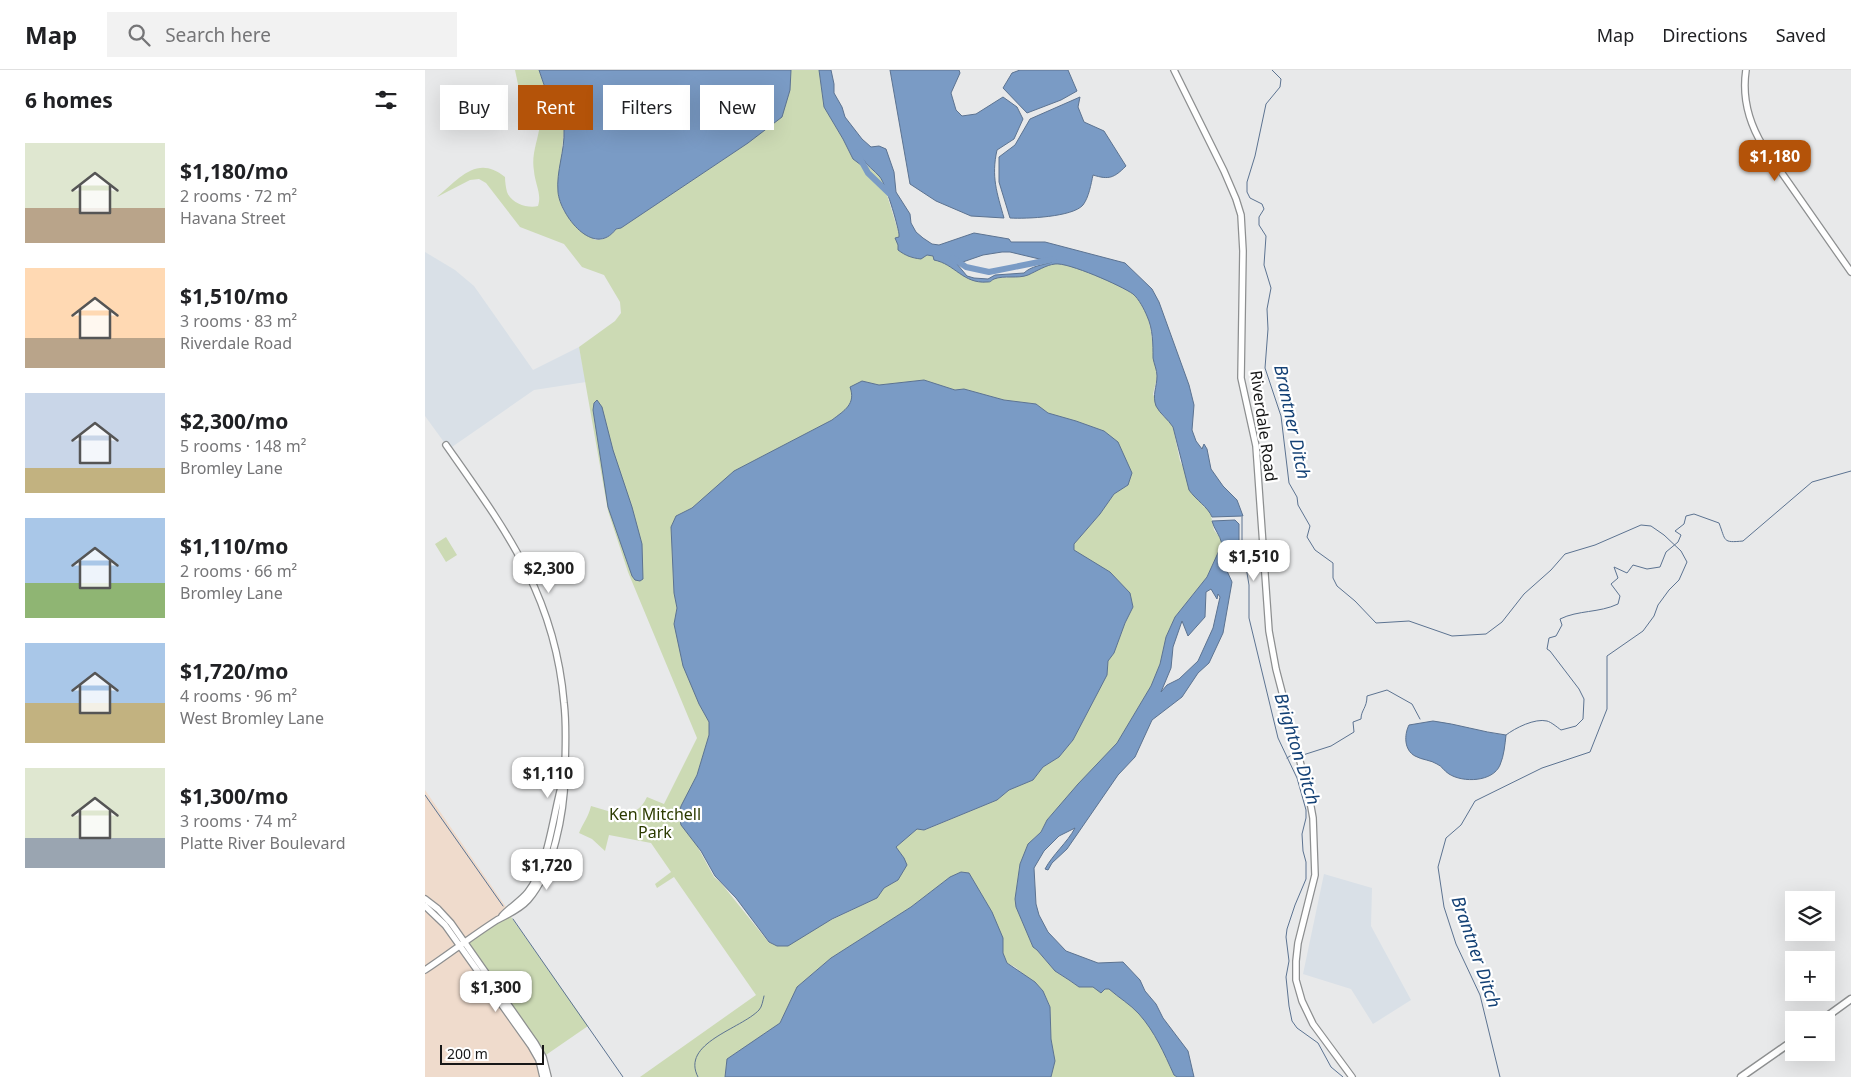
<!DOCTYPE html>
<html lang="en">
<head>
<meta charset="utf-8">
<style>
  :root { --surface:#fff; --page:#f2f2f2; --text:#202124; --muted:#757577; --line:#e0e0e0; --accent:#b45309 }
  body { margin:0; font-family:"Noto Sans",sans-serif; background:var(--page); color:var(--text); height:100vh; display:flex; flex-direction:column; font-size:19px; white-space:nowrap }
  * { box-sizing:border-box; margin:0 }
  p { font-size:16px; color:var(--muted) }
  .icon { flex:none; width:28px; height:28px; fill:none; stroke:currentColor; stroke-width:2; stroke-linecap:round; stroke-linejoin:round }
  .map { position:relative; flex:1; overflow:hidden }
  .side { display:flex; flex-direction:column; background:var(--surface); width:425px }
  .side>* { flex:none }
  .top-card { position:absolute; left:15px; top:15px; width:475px; height:45px; display:flex; gap:10px }
  .controls { position:absolute; left:1360px; top:821px; display:grid; gap:10px }
  .controls a { display:grid; place-items:center; width:50px; height:50px; border-radius:0px; background:var(--surface); box-shadow:0 5px 20px #0002; font-size:25px }
  .scale { position:absolute; left:15px; bottom:12px; width:104px; box-sizing:border-box; padding-left:5px; border:2px solid #171717; border-top:0; font-size:14px; line-height:18px; white-space:nowrap; color:#171717; -webkit-text-stroke:4px #fff; paint-order:stroke }
  .price { position:absolute; translate:-50% -42px; padding:0 11px; border-radius:10px; background:#fff; color:#222; font-size:16px; line-height:32px; filter:drop-shadow(0 1px 2px #0008) }
  .price::after { content:''; position:absolute; left:50%; top:30px; width:15px; height:11px; margin-left:-8px; background:inherit; clip-path:polygon(0 0,100% 0,50% 100%) }
  .price.active { background:var(--accent); color:#fff }
  ul { padding:0; list-style:none }
  li { display:flex; align-items:center; gap:15px; height:125px; padding:0 25px }
  li span { display:grid; place-items:center; flex:none; width:140px; height:100px; border-radius:0px; color:#555 }
  li>.icon { margin-inline-start:auto }
  span .icon { width:60px; height:60px; fill:#fffc; stroke-width:1 }
  li b { font-size:21px }
  h2 { display:flex; justify-content:space-between; align-items:center; height:60px; padding:0 25px; font-size:21px }
  .pill { padding:0 18px; border-radius:0px; background:var(--surface); box-shadow:0 5px 20px #0002; font-size:18px; line-height:45px }
  .pill.active { background:var(--accent); color:#fff }
  header { display:flex; align-items:center; gap:30px; box-sizing:border-box; height:70px; padding:0 25px; background:var(--surface); border-bottom:1px solid var(--line) }
  header strong { font-size:24px }
  nav { display:flex; gap:28px; margin-inline-start:auto; font-size:18px }
  .search { width:350px; height:45px; background:var(--page); display:flex; align-items:center; gap:12px; box-sizing:border-box; padding:0 18px; border-radius:0px; color:var(--muted); font-size:19px }
  main { display:flex; flex:1; min-height:0 }
  .map>svg:first-child { display:block }
  .commercial { fill:#efdbcc }
  .built { fill:#d9e0e7 }
  .green { fill:#ccdab4; fill-rule:evenodd }
  .water { fill:#7a9bc5; stroke:#5c7391; fill-rule:evenodd }
  .lines { fill:none; stroke-linecap:round; stroke-linejoin:round }
  .stream { stroke:#5c7391; stroke-width:1 }
  .river { stroke:#7a9bc5; stroke-width:6 }
  .secondary-casing { stroke:#8d8f90; stroke-width:8 }
  .primary-casing { stroke:#8d8f90; stroke-width:9 }
  .secondary { stroke:#fff; stroke-width:5.5 }
  .primary { stroke:#fff; stroke-width:6 }
  .labels { text-anchor:middle; stroke-width:4.5; stroke-linejoin:round; paint-order:stroke }
  .street-label { font-size:16px; fill:#171717; stroke:#fff }
  .park-label { font-size:16px; fill:#2c3b00; stroke:#fff }
  .water-label { font-size:18px; font-style:italic; fill:#154276; stroke:#fff }
</style>
</head>
<body>
<header>
<strong>Map</strong>
<div class="search"><svg class="icon" aria-label="search" viewBox="0 0 24 24"><circle cx="10" cy="10" r="6"/><path d="M15 15l6 6"/></svg>Search here</div>
<nav><a>Map</a><a>Directions</a><a>Saved</a></nav>
</header>
<main>
<section class="side">
<h2>6 homes<svg class="icon" aria-label="filters" viewBox="0 0 24 24"><path d="M4 7h16M4 17h16"/><circle cx="9" cy="7" r="2"/><circle cx="15" cy="17" r="2"/></svg></h2>
<ul>
<li><span style="background:linear-gradient(#dfe7d0 65%,#b9a48a 0)"><svg class="icon" aria-label="home" viewBox="0 0 24 24"><path d="M3 11l9-7 9 7M6 9v11h12V9"/></svg></span><div><b>$1,180/mo</b><p>2 rooms · 72 m²</p><p>Havana Street</p></div></li>
<li><span style="background:linear-gradient(#ffd9b3 70%,#b9a48a 0)"><svg class="icon" aria-label="home" viewBox="0 0 24 24"><path d="M3 11l9-7 9 7M6 9v11h12V9"/></svg></span><div><b>$1,510/mo</b><p>3 rooms · 83 m²</p><p>Riverdale Road</p></div></li>
<li><span style="background:linear-gradient(#c9d6e8 75%,#c2b280 0)"><svg class="icon" aria-label="home" viewBox="0 0 24 24"><path d="M3 11l9-7 9 7M6 9v11h12V9"/></svg></span><div><b>$2,300/mo</b><p>5 rooms · 148 m²</p><p>Bromley Lane</p></div></li>
<li><span style="background:linear-gradient(#a9c7e8 65%,#8fb573 0)"><svg class="icon" aria-label="home" viewBox="0 0 24 24"><path d="M3 11l9-7 9 7M6 9v11h12V9"/></svg></span><div><b>$1,110/mo</b><p>2 rooms · 66 m²</p><p>Bromley Lane</p></div></li>
<li><span style="background:linear-gradient(#a9c7e8 60%,#c2b280 0)"><svg class="icon" aria-label="home" viewBox="0 0 24 24"><path d="M3 11l9-7 9 7M6 9v11h12V9"/></svg></span><div><b>$1,720/mo</b><p>4 rooms · 96 m²</p><p>West Bromley Lane</p></div></li>
<li><span style="background:linear-gradient(#dfe7d0 70%,#9aa5b1 0)"><svg class="icon" aria-label="home" viewBox="0 0 24 24"><path d="M3 11l9-7 9 7M6 9v11h12V9"/></svg></span><div><b>$1,300/mo</b><p>3 rooms · 74 m²</p><p>Platte River Boulevard</p></div></li>
</ul>
</section>
<div class="map">
<svg width="1426" height="1007" viewBox="0 0 1426 1007">
  <rect width="100%" height="100%" fill="#e8e9ea"/>
  <path class="commercial" d="M 0,720 L 83,840 L 36,876 L 108,979 L 118,1007 L 0,1007 Z"/>
  <path class="built" d="M 0,182 L 30,200 L 49,216 L 108,300 L 154,277 L 161,312 L 109,320 L 24,379 L 0,346 Z
    M 899,804 L 947,818 L 946,856 L 986,930 L 948,954 L 926,919 L 878,904 Z"/>
  <path class="green" d="M 90,0 L 114,0 L 120,19 L 139,59 L 133,122 L 138,140 L 170,170 C 179,170 185,167 191,159 L 196,158 L 323,73 L 356,47 L 365,20 L 366,0 L 394,0 L 399,37 L 418,69 L 428,89 L 436,95 L 435,90 L 438,89 L 442,95 L 456,108 L 459,115 L 474,164 L 474,167 L 470,168 L 498,187 L 502,185 L 508,186 L 509,190 L 517,191 L 551,211 L 564,212 L 570,208 L 601,206 L 615,198 L 629,194 L 636,194 L 664,201 L 707,223 L 714,230 L 723,247 L 726,262 L 732,308 L 728,324 L 737,345 L 744,351 L 748,357 L 755,391 L 778,436 L 785,441 L 789,460 L 796,469 L 797,474 L 782,507 L 750,547 L 741,567 L 735,594 L 726,616 L 692,673 L 622,750 L 616,762 L 609,768 L 595,794 L 590,829 L 591,837 L 608,877 L 612,880 L 630,901 L 654,917 L 668,917 L 673,919 L 684,919 C 694,928 705,934 714,944 C 730,962 739,983 749,1005 L 752,1007 L 626,1007 L 630,991 L 626,969 L 625,936 L 618,921 L 590,897 L 582,893 L 578,883 L 567,842 L 544,803 L 536,802 L 525,807 L 486,837 L 406,888 L 372,917 L 355,953 L 302,989 L 300,1007 L 215,1007 L 331,925 L 249,807 L 232,818 L 230,814 L 246,802 L 226,773 L 184,765 L 180,781 L 167,769 L 154,763 C 158,753 163,748 166,736 C 188,742 210,753 222,727 L 239,734 L 272,668 L 203,502 L 183,441 L 154,277 L 190,251 L 196,243 L 195,232 L 179,205 L 157,197 L 139,174 L 95,157 L 61,113 L 54,109 L 45,110 L 12,127 C 34,109 52,84 80,107 C 80,112 81,118 82,122 C 86,133 103,139 113,136 C 117,124 110,114 109,101 C 106,84 113,71 115,54 L 94,19 ZM 499,310 L 530,320 L 539,319 L 579,330 L 611,334 L 623,343 L 651,351 L 679,361 L 703,415 L 689,424 L 675,444 L 649,474 L 649,481 L 685,502 L 705,523 L 708,537 L 700,553 L 689,583 L 683,591 L 682,605 L 648,670 L 634,687 L 618,697 L 608,710 L 584,720 L 572,730 L 500,760 L 492,759 L 471,777 L 479,788 L 473,810 L 459,818 L 452,828 L 352,876 L 344,872 L 345,874 L 296,813 L 289,807 L 271,774 L 256,755 L 256,736 L 272,705 L 284,665 L 284,652 L 274,634 L 249,554 L 252,538 L 249,523 L 246,457 L 251,446 L 267,438 L 285,424 L 353,379 L 407,350 L 422,339 L 427,330 L 427,325 L 437,311 L 454,315 Z
    M 21,467 L 32,485 L 21,492 L 10,474 Z
    M 84,844 L 163,956 L 118,987 L 40,873 Z"/>
  <path class="water" d="M 114,0 L 366,0 L 365,20 L 357,47 L 323,73 L 196,158 L 191,159 C 169,189 135,145 133,122 C 131,101 140,81 139,60 C 138,51 131,44 127,36 C 122,24 118,12 114,0 Z
    M 394,0 L 406,0 L 409,14 L 409,23 L 417,37 L 420,47 L 437,69 L 446,77 L 454,76 L 461,79 L 469,102 L 471,122 L 485,144 L 486,153 L 491,162 L 498,168 L 507,174 L 514,175 L 549,163 L 584,169 L 586,172 L 620,172 L 700,193 L 727,219 L 734,232 L 764,315 L 769,335 L 767,360 L 771,371 L 777,379 L 779,374 L 782,379 L 786,399 L 798,416 L 812,430 L 818,446 L 787,447 C 783,437 771,430 764,420 L 748,357 C 743,349 735,344 731,336 C 727,325 732,317 732,306 C 732,300 729,294 728,288 C 728,274 728,259 722,246 C 719,239 714,229 708,224 C 697,216 643,192 630,194 C 621,195 612,201 603,205 C 593,209 579,205 569,209 C 565,211 567,212 562,212 C 538,214 530,194 509,190 L 508,186 L 502,185 L 496,189 C 487,188 481,186 473,180 L 473,175 L 470,168 L 474,167 L 474,164 C 472,152 461,115 455,107 C 449,100 442,96 438,89 L 435,90 L 436,95 L 428,89 L 418,69 L 399,37 ZM 577,182 L 585,182 L 627,192 C 618,195 606,196 599,203 L 570,205 L 563,209 L 549,208 L 542,206 L 532,194 L 558,185 Z
    M 465,0 L 534,0 L 535,3 L 526,23 L 531,40 L 537,46 L 551,44 L 578,27 L 592,37 L 598,49 L 589,69 L 572,80 C 566,107 572,123 579,148 L 546,146 L 511,131 L 485,114 Z
    M 595,0 L 643,0 L 652,21 L 636,30 L 602,43 L 578,18 L 587,3 Z
    M 655,27 L 653,37 L 659,52 L 679,61 L 701,96 C 689,108 684,110 668,105 C 666,114 664,127 658,135 C 648,147 601,149 585,148 L 574,112 L 574,87 L 590,75 L 605,49 Z
    M 499,310 L 530,320 L 539,319 L 579,330 L 611,334 L 623,343 L 651,351 L 679,361 L 693,372 L 707,403 L 703,415 L 689,424 L 675,444 L 649,474 L 649,480 L 685,502 L 705,523 L 708,537 L 700,553 L 689,583 L 683,591 L 682,605 L 648,670 L 634,687 L 618,697 L 608,710 L 584,720 L 572,730 L 499,760 L 492,759 L 471,777 L 479,788 L 482,795 L 473,810 L 459,818 L 452,828 L 407,849 L 363,876 L 352,876 L 344,872 L 311,828 L 290,806 L 276,781 L 256,755 L 254,745 L 256,736 L 272,705 L 284,665 L 284,652 L 274,634 L 258,596 L 249,554 L 252,538 L 249,523 L 246,457 L 251,446 L 267,438 L 309,401 L 407,350 C 420,340 431,334 425,317 L 437,311 L 454,315 Z
    M 172,330 L 177,337 L 188,380 L 207,437 L 217,474 L 218,509 L 215,511 L 210,510 L 207,506 L 183,437 L 168,340 L 169,333 Z
    M 810,450 L 814,454 L 814,476 L 809,477 L 807,492 L 802,501 L 807,512 L 798,563 L 784,593 L 773,603 L 757,627 L 727,650 L 710,687 L 693,705 L 642,779 L 627,793 L 623,800 L 620,799 C 628,784 642,773 650,758 L 634,766 L 619,781 L 609,798 L 611,834 L 614,845 L 623,862 L 641,881 L 673,893 L 698,892 L 715,910 L 720,921 L 731,934 L 738,948 L 763,981 L 769,1007 L 752,1007 L 749,1005 C 739,983 730,962 714,944 C 705,934 694,928 684,919 L 680,919 L 676,923 L 668,917 L 654,917 L 644,910 L 630,901 L 612,880 L 608,877 L 591,837 L 590,829 L 595,794 L 603,774 L 616,762 L 622,750 L 653,714 L 692,673 L 726,616 L 735,594 L 741,567 L 750,547 L 782,507 L 797,474 C 795,465 789,459 787,451 ZM 786,519 L 792,529 L 793,524 L 795,527 L 788,558 L 773,591 L 754,609 L 742,615 L 736,622 L 746,598 L 748,577 L 757,551 L 763,566 L 780,547 L 781,522 Z
    M 1008,651 C 1033,654 1056,662 1081,665 C 1080,674 1079,686 1075,695 C 1068,712 1038,713 1024,704 C 1019,701 1017,696 1012,694 C 1006,690 997,690 990,686 C 979,680 979,665 984,655 Z
    M 536,802 L 544,803 L 567,842 L 578,868 L 578,883 L 582,893 L 610,912 L 618,921 L 625,937 L 626,969 L 630,991 L 626,1007 L 300,1007 L 302,989 L 355,953 L 372,917 L 406,888 L 486,837 L 525,807 Z"/>
  <g class="lines">
    <path class="stream" d="M 847,0 L 856,9 L 855,17 L 841,34 L 830,86 L 822,112 L 822,122 L 825,128 L 837,134 L 839,139 L 834,147 L 834,155 L 841,166 L 839,195 L 846,218 L 842,239 L 843,259 L 840,298 L 856,346 L 864,413 L 872,427 L 873,435 L 885,456 L 882,467 L 890,480 L 908,493 L 908,508 L 912,516 L 930,531 L 951,553 L 984,551 L 1027,566 L 1061,564 L 1077,552 L 1099,524 L 1126,500 L 1140,484 L 1170,475 L 1216,455 L 1226,456 L 1239,465 L 1256,481 L 1262,492 L 1254,510 L 1244,520 L 1233,535 L 1229,546 L 1218,561 L 1182,586 L 1182,639 L 1165,682 L 1117,698 L 1050,731 L 1036,755 L 1021,768 L 1013,797 L 1019,837 L 1031,874 L 1055,925 L 1075,1007
      M 817,447 L 817,473 L 824,515 L 824,548 L 853,668 L 872,708 L 881,740 L 881,748 L 877,764 L 878,781 L 881,792 L 881,809 L 870,835 L 862,859 L 861,867 L 864,891 L 861,907 L 864,936 L 867,951 L 872,958 L 893,973 L 906,997 L 918,1007
      M 1081,665 C 1090,658 1110,648 1122,651 C 1126,652 1132,657 1136,660 L 1151,656 L 1158,649 L 1159,629 L 1154,619 L 1125,581 L 1122,579 L 1124,568 L 1131,566 L 1137,555 L 1135,549 C 1153,540 1174,543 1193,534 L 1195,526 L 1186,514 L 1193,508 L 1189,497 L 1202,503 L 1208,495 L 1222,499 L 1235,497 L 1241,482 L 1253,472 L 1256,465 L 1250,461 L 1259,454 L 1261,446 L 1269,444 L 1294,453 C 1301,471 1297,473 1318,471 L 1387,412 L 1426,401
      M 878,685 L 906,676 L 929,662 L 928,652 L 936,649 C 936,640 942,638 942,626 L 962,620 L 987,634 L 995,649
      M 862,688 L 868,684
      M 0,725 L 78,836
      M 88,849 L 198,1007
      M 273,1007 C 255,973 316,959 334,940 C 337,937 338,930 339,926"/>
    <path class="river" d="M 432,83 L 443,103 L 468,127
      M 528,188 L 541,197 L 564,202 L 629,189"/>
    <defs>
      <path id="secondary" d="M 749,0 L 799,101 L 811,129 L 816,145 L 818,181 L 816,308 L 831,376 L 844,561 L 851,599 L 884,726 L 888,748 L 890,805 L 873,873 L 871,891 L 871,910 L 877,931 L 888,954 L 927,1007
        M 1321,0 C 1317,27 1324,53 1338,76 L 1426,202
        M 0,829 L 13,839 L 26,853 L 110,973 L 118,987 L 123,1007
        M 0,836 L 20,855 L 106,976 L 114,990 L 118,1007
        M 77,846 C 85,837 96,831 103,822 C 124,795 128,743 138,710
        M 0,900 C 24,884 47,866 72,850 C 83,844 94,840 103,830 C 129,800 139,743 140,705 C 140,680 142,657 139,633 C 130,525 80,459 21,375"/>
      <path id="primary" d="M 1397,950 L 1426,929
        M 1316,1007 L 1369,970"/>
    </defs>
    <use href="#secondary" class="secondary-casing"/>
    <use href="#primary" class="primary-casing"/>
    <use href="#secondary" class="secondary"/>
    <use href="#primary" class="primary"/>
  </g>
  <g class="labels">
    <g class="street-label">
      <text transform="translate(839 356) rotate(82)" y="6">Riverdale Road</text>
    </g>
    <g class="park-label">
      <text x="230" y="750">Ken Mitchell<tspan x="230" dy="18">Park</tspan></text>
    </g>
    <g class="water-label">
      <text transform="translate(867 352) rotate(78)" y="6">Brantner Ditch</text>
      <text transform="translate(872 679) rotate(73)" y="6">Brighton Ditch</text>
      <text transform="translate(1051 882) rotate(71)" y="6">Brantner Ditch</text>
    </g>
  </g>
</svg>
<div class="controls">
<a><svg class="icon" aria-label="layers" viewBox="0 0 24 24"><path d="M12 4l9 5-9 5-9-5zM3 14l9 5 9-5"/></svg></a>
<a>+</a>
<a>−</a>
</div>
<div class="scale">200 m</div>
<b class="price active" style="left:1350px;top:112px">$1,180</b>
<b class="price" style="left:829px;top:512px">$1,510</b>
<b class="price" style="left:124px;top:524px">$2,300</b>
<b class="price" style="left:123px;top:729px">$1,110</b>
<b class="price" style="left:122px;top:821px">$1,720</b>
<b class="price" style="left:71px;top:943px">$1,300</b>
<div class="top-card">
<a class="pill">Buy</a>
<a class="pill active">Rent</a>
<a class="pill">Filters</a>
<a class="pill">New</a>
</div>
</div>
</main>
</body>
</html>
